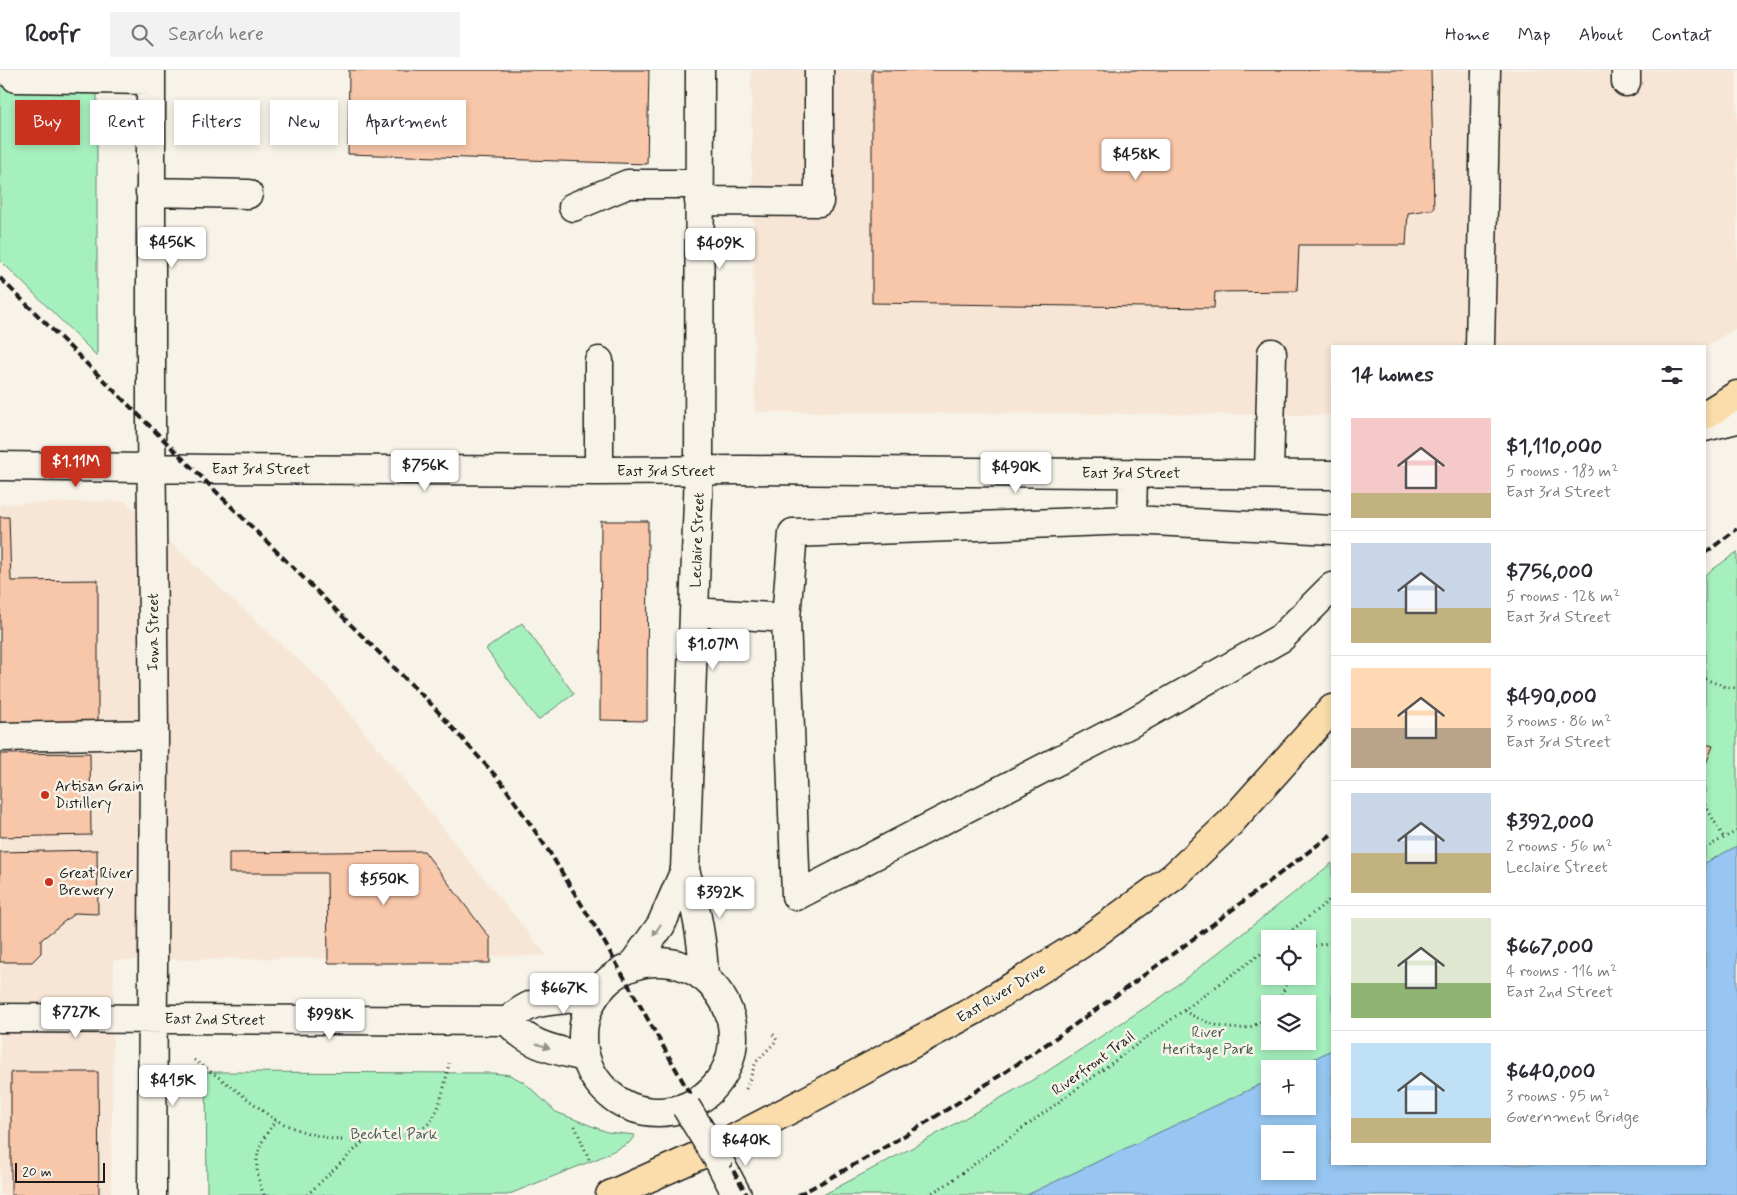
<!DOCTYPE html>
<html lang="en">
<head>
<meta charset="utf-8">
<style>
  :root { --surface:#fff; --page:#f2f2f3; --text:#2b2b33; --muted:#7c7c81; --line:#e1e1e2; --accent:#c8321e }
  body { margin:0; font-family:Mynerve,sans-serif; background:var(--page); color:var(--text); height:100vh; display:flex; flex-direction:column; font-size:19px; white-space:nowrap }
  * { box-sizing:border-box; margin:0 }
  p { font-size:16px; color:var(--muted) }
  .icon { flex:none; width:28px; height:28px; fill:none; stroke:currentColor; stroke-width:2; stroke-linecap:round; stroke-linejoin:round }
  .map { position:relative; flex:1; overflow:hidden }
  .panel { position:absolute; left:1331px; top:275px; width:375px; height:820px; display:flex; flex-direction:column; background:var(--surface); border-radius:0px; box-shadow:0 2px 8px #0003 }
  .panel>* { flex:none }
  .hud { position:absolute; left:15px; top:30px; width:475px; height:45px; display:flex; gap:10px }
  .tools { position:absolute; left:1261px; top:860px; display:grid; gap:10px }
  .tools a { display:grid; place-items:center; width:55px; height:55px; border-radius:0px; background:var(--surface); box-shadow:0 2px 8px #0003; font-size:25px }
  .scale { position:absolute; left:15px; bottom:12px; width:90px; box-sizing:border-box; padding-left:5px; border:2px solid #1c1c1c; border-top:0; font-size:14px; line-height:18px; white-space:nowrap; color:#1c1c1c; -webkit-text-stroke:4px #f7f3e8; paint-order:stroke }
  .price { position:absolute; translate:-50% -42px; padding:0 11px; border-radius:5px; background:#fff; color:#222; font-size:16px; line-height:32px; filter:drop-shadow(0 1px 2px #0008) }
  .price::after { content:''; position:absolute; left:50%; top:30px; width:15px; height:11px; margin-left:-8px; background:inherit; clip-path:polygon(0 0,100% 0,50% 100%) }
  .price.current { background:var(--accent); color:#fff }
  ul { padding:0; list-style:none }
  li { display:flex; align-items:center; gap:15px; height:125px; padding:0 20px }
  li+li { border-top:1px solid var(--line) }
  li span { display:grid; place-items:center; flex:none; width:140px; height:100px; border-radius:0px; color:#555 }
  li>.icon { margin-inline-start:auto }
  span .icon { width:60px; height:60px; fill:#fffc; stroke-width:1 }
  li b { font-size:21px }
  h2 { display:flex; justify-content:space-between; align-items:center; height:60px; padding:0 20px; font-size:21px }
  .tag { padding:0 18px; border-radius:0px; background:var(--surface); box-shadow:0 2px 8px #0003; font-size:18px; line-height:45px }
  .tag.current { background:var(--accent); color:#fff }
  header { display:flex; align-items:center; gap:30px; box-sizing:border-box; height:70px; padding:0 25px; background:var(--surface); border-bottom:1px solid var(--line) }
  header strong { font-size:24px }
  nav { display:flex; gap:28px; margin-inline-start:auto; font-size:18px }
  .search { width:350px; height:45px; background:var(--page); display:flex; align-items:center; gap:12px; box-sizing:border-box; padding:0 18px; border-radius:0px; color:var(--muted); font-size:19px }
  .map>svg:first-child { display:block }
  .built { fill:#f7e6d5 }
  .green { fill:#a6f0be; stroke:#61866d; fill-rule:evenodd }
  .water { fill:#96c6f1; stroke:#65829c; fill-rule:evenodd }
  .building { fill:#f8c6a8; stroke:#1c1c1c }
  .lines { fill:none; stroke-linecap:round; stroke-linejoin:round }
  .minor-casing { stroke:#1c1c1c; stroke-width:31 }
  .major-casing { stroke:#1c1c1c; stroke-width:31 }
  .path { stroke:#1c1c1c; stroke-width:3; stroke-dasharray:1 4; stroke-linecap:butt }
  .minor { stroke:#f7f3e8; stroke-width:28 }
  .major { stroke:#faddab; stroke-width:28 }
  .rail { stroke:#1c1c1c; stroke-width:4; stroke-dasharray:8 4; stroke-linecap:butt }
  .minor-bridge-casing { stroke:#1c1c1c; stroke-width:31; stroke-linecap:butt }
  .minor-bridge { stroke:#f7f3e8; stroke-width:28 }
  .oneway { fill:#94928c }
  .poi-dot { fill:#c8321e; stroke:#f7f3e8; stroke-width:2 }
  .labels { text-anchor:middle; stroke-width:5; stroke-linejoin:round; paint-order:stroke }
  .street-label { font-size:15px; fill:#1c1c1c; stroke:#f7f3e8 }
  .poi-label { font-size:15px; fill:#1c1c1c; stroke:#f7f3e8; text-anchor:start }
  .park-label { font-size:15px; fill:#455c4d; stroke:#f7f3e8 }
</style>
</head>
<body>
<header>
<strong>Roofr</strong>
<div class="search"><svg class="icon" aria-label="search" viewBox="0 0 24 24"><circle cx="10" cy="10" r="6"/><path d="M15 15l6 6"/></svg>Search here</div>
<nav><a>Home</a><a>Map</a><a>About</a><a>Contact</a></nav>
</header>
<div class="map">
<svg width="1737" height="1125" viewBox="0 0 1737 1125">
  <rect width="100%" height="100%" fill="#f7f3e8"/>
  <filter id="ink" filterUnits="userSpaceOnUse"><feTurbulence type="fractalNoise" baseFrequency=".02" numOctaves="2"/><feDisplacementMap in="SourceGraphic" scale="10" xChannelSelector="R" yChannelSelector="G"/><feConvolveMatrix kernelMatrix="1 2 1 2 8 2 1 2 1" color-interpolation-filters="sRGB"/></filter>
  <g filter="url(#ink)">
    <path class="built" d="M 751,0 L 1737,0 L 1737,257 L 1705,277 L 1332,276 L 1332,345 L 755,342 Z
      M 125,431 L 328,617 L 547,886 L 114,890 L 111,1125 L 0,1125 L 0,434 Z"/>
    <path class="green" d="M 0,16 L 19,21 L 97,22 L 97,286 L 0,190 Z
      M 1737,482 L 1737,776 L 1705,793 L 1705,505 Z
      M 522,553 L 574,624 L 538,650 L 486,579 Z
      M 1332,793 L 1332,980 L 1293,999 L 1270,999 L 1270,1010 L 1027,1125 L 823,1125 L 919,1074 L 1043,1004 L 1163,926 ZM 1270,869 L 1308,869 L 1308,906 L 1270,906 ZM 1270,934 L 1308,934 L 1308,971 L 1270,971 Z
      M 206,1002 L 492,1003 L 510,1005 L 525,1013 L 556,1042 L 607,1062 L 635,1065 L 629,1073 L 599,1088 L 507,1125 L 207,1125 Z"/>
    <path class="water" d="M 1737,776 L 1737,1125 L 1027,1125 L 1270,1010 L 1270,1036 L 1308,1036 L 1308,999 L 1293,999 L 1332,980 L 1332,1094 L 1705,1094 L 1705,793 ZM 1270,1064 L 1308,1064 L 1308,1101 L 1270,1101 Z"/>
    <path class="building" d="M 349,0 L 649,0 L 647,94 L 348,84 Z
      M 872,0 L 1431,0 L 1434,139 L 1408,143 L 1406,175 L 1299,175 L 1297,221 L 1215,222 L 1214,238 L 872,233 Z
      M 0,447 L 9,447 L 11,511 L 98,510 L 98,655 L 0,655 Z
      M 601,451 L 648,451 L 647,651 L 600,650 Z
      M 1705,674 L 1713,676 L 1705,696 Z
      M 90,683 L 91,765 L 0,767 L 0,684 Z
      M 97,780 L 98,844 L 75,843 L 41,870 L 41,883 L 32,892 L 0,892 L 0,782 Z
      M 424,781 L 490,868 L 490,893 L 328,893 L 327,803 L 229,803 L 229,783 Z
      M 11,1002 L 98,1002 L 99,1125 L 11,1125 Z"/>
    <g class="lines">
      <defs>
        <path id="minor" d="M 7,0 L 16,8 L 151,10
          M 151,0 L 151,349 L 154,664 L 152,1125
          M 700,0 L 699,400 L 685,800 C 696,836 703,869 704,907
          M 1626,12 L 1626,0
          M 150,122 L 248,124
          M 699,131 L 819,132 L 819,0
          M 573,137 L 628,114 L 699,114
          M 1480,276 L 1486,0
          M 599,291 L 599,401
          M 1705,357 L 1737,349
          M 0,396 L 212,399 L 599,401 L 744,400 L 1332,405
          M 1269,404 L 1272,283
          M 1132,450 L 1133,403
          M 1332,460 L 1132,450 L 793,463 L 786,548 L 796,826 L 1131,653 L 1281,568 L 1332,517
          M 694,542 L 786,548
          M 0,667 L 154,664
          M583 967a75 75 0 1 1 150 0a75 75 0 1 1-150 0Z
          M 631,897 L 661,855 L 685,800
          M 0,948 L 508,951 C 536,925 547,935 580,926 C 587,924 594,920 601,918
          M 508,951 C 528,976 556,980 585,987
          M 718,1089 L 737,1125"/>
        <path id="major" d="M 1705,345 L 1737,325
          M 610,1125 L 718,1077 L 795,1037 L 973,941 L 1081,874 L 1173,807 L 1230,753 L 1332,639"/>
      </defs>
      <use href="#minor" class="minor-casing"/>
      <use href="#major" class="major-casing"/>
      <path class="path" d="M 1705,609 L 1726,617 L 1737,618
        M 1705,735 L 1724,768
        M 1705,778 L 1737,761
        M 1281,869 L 1332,828
        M 1308,883 L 1314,876 L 1332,872
        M 1277,934 L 1291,906
        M 1184,941 C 1209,955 1248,971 1270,943
        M 194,990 C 213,1003 232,1017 250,1031 C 259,1037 268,1046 278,1051 C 317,1071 374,1080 414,1061 C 418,1059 425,1057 428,1054 C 440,1043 446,1009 449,993
        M 746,1019 L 756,992 L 777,970 L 772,963
        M 575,1056 L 590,1092
        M 264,1125 C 251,1093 256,1077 276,1050
        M 307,1125 L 364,1071
        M 928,1125 L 947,1114 L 1270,877"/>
      <use href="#minor" class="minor"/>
      <use href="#major" class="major"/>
      <path class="rail" d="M 0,208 L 432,635 L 502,713 L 550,783 L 602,868 L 747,1125
        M 1705,483 L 1737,459
        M 798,1125 C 989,1026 1161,894 1332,764"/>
      <defs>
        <path id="minor-bridge" d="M 686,1037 L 718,1089"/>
      </defs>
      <use href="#minor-bridge" class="minor-bridge-casing"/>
      <use href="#minor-bridge" class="minor-bridge"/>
    </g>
    <defs><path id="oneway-solid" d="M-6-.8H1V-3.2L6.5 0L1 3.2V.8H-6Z" transform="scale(1.25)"/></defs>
    <g class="oneway">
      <use href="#oneway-solid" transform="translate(657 860) rotate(123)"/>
      <use href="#oneway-solid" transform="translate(543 976) rotate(19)"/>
    </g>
  </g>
  <g class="poi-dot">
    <circle cx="45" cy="725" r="5"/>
    <circle cx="49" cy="812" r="5"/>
  </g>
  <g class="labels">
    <g class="street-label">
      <text x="261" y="404">East 3rd Street</text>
      <text x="666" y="406">East 3rd Street</text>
      <text x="1131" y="408">East 3rd Street</text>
      <text transform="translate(697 470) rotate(-88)" y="5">Leclaire Street</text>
      <text transform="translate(153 562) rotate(-90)" y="5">Iowa Street</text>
      <text transform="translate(1001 923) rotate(-31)" y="5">East River Drive</text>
      <text transform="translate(215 949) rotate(1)" y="5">East 2nd Street</text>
      <text transform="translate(1093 993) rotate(-36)" y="5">Riverfront Trail</text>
    </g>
    <g class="poi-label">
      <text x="55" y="721">Artisan Grain<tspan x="55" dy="17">Distillery</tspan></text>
      <text x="59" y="808">Great River<tspan x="59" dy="17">Brewery</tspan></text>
    </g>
    <g class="park-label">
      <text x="1208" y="967">River<tspan x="1208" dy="17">Heritage Park</tspan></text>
      <text x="394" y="1069">Bechtel Park</text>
    </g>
  </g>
</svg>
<div class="tools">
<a><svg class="icon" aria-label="locate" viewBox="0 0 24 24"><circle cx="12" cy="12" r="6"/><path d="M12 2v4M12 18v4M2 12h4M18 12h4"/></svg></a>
<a><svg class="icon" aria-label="layers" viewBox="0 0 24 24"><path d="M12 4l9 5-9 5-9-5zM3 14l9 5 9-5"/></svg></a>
<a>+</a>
<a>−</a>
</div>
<div class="scale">20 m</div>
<b class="price" style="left:1136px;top:111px">$458K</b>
<b class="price" style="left:172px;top:199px">$456K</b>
<b class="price" style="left:720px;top:200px">$409K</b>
<b class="price current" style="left:76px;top:418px">$1.11M</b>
<b class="price" style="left:425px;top:422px">$756K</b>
<b class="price" style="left:1016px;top:424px">$490K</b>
<b class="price" style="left:713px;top:601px">$1.07M</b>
<b class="price" style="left:384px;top:836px">$550K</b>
<b class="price" style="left:720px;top:849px">$392K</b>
<b class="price" style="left:564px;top:945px">$667K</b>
<b class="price" style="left:76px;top:969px">$727K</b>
<b class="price" style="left:330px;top:971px">$998K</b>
<b class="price" style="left:173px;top:1037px">$415K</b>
<b class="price" style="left:746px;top:1097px">$640K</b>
<div class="hud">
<a class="tag current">Buy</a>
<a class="tag">Rent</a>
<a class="tag">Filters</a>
<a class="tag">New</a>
<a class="tag">Apartment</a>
</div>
<section class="panel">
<h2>14 homes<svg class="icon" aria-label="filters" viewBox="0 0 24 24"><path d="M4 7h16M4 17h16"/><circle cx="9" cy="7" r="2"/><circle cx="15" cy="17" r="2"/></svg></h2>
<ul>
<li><span style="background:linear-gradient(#f6c9c9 75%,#c2b280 0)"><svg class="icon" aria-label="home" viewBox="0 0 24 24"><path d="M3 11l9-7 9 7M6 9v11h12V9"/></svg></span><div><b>$1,110,000</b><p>5 rooms · 183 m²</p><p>East 3rd Street</p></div></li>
<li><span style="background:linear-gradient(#c9d6e8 65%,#c2b280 0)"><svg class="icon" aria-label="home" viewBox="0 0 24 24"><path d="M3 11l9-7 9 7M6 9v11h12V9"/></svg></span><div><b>$756,000</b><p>5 rooms · 128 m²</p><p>East 3rd Street</p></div></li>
<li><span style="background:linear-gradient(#ffd9b3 60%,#b9a48a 0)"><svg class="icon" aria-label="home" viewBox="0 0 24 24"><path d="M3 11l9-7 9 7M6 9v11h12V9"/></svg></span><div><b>$490,000</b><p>3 rooms · 86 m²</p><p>East 3rd Street</p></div></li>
<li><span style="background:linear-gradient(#c9d6e8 60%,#c2b280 0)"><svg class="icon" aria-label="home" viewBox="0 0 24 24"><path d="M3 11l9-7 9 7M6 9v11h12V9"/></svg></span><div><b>$392,000</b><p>2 rooms · 56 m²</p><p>Leclaire Street</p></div></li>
<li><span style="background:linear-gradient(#dfe7d0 65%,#8fb573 0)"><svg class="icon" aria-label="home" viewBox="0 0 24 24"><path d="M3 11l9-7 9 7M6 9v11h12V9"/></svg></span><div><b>$667,000</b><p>4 rooms · 116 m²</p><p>East 2nd Street</p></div></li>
<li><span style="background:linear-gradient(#bfe0f5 75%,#c2b280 0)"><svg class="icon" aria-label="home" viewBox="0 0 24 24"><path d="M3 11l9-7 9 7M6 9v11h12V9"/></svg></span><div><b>$640,000</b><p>3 rooms · 95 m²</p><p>Government Bridge</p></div></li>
</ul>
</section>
</div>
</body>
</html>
